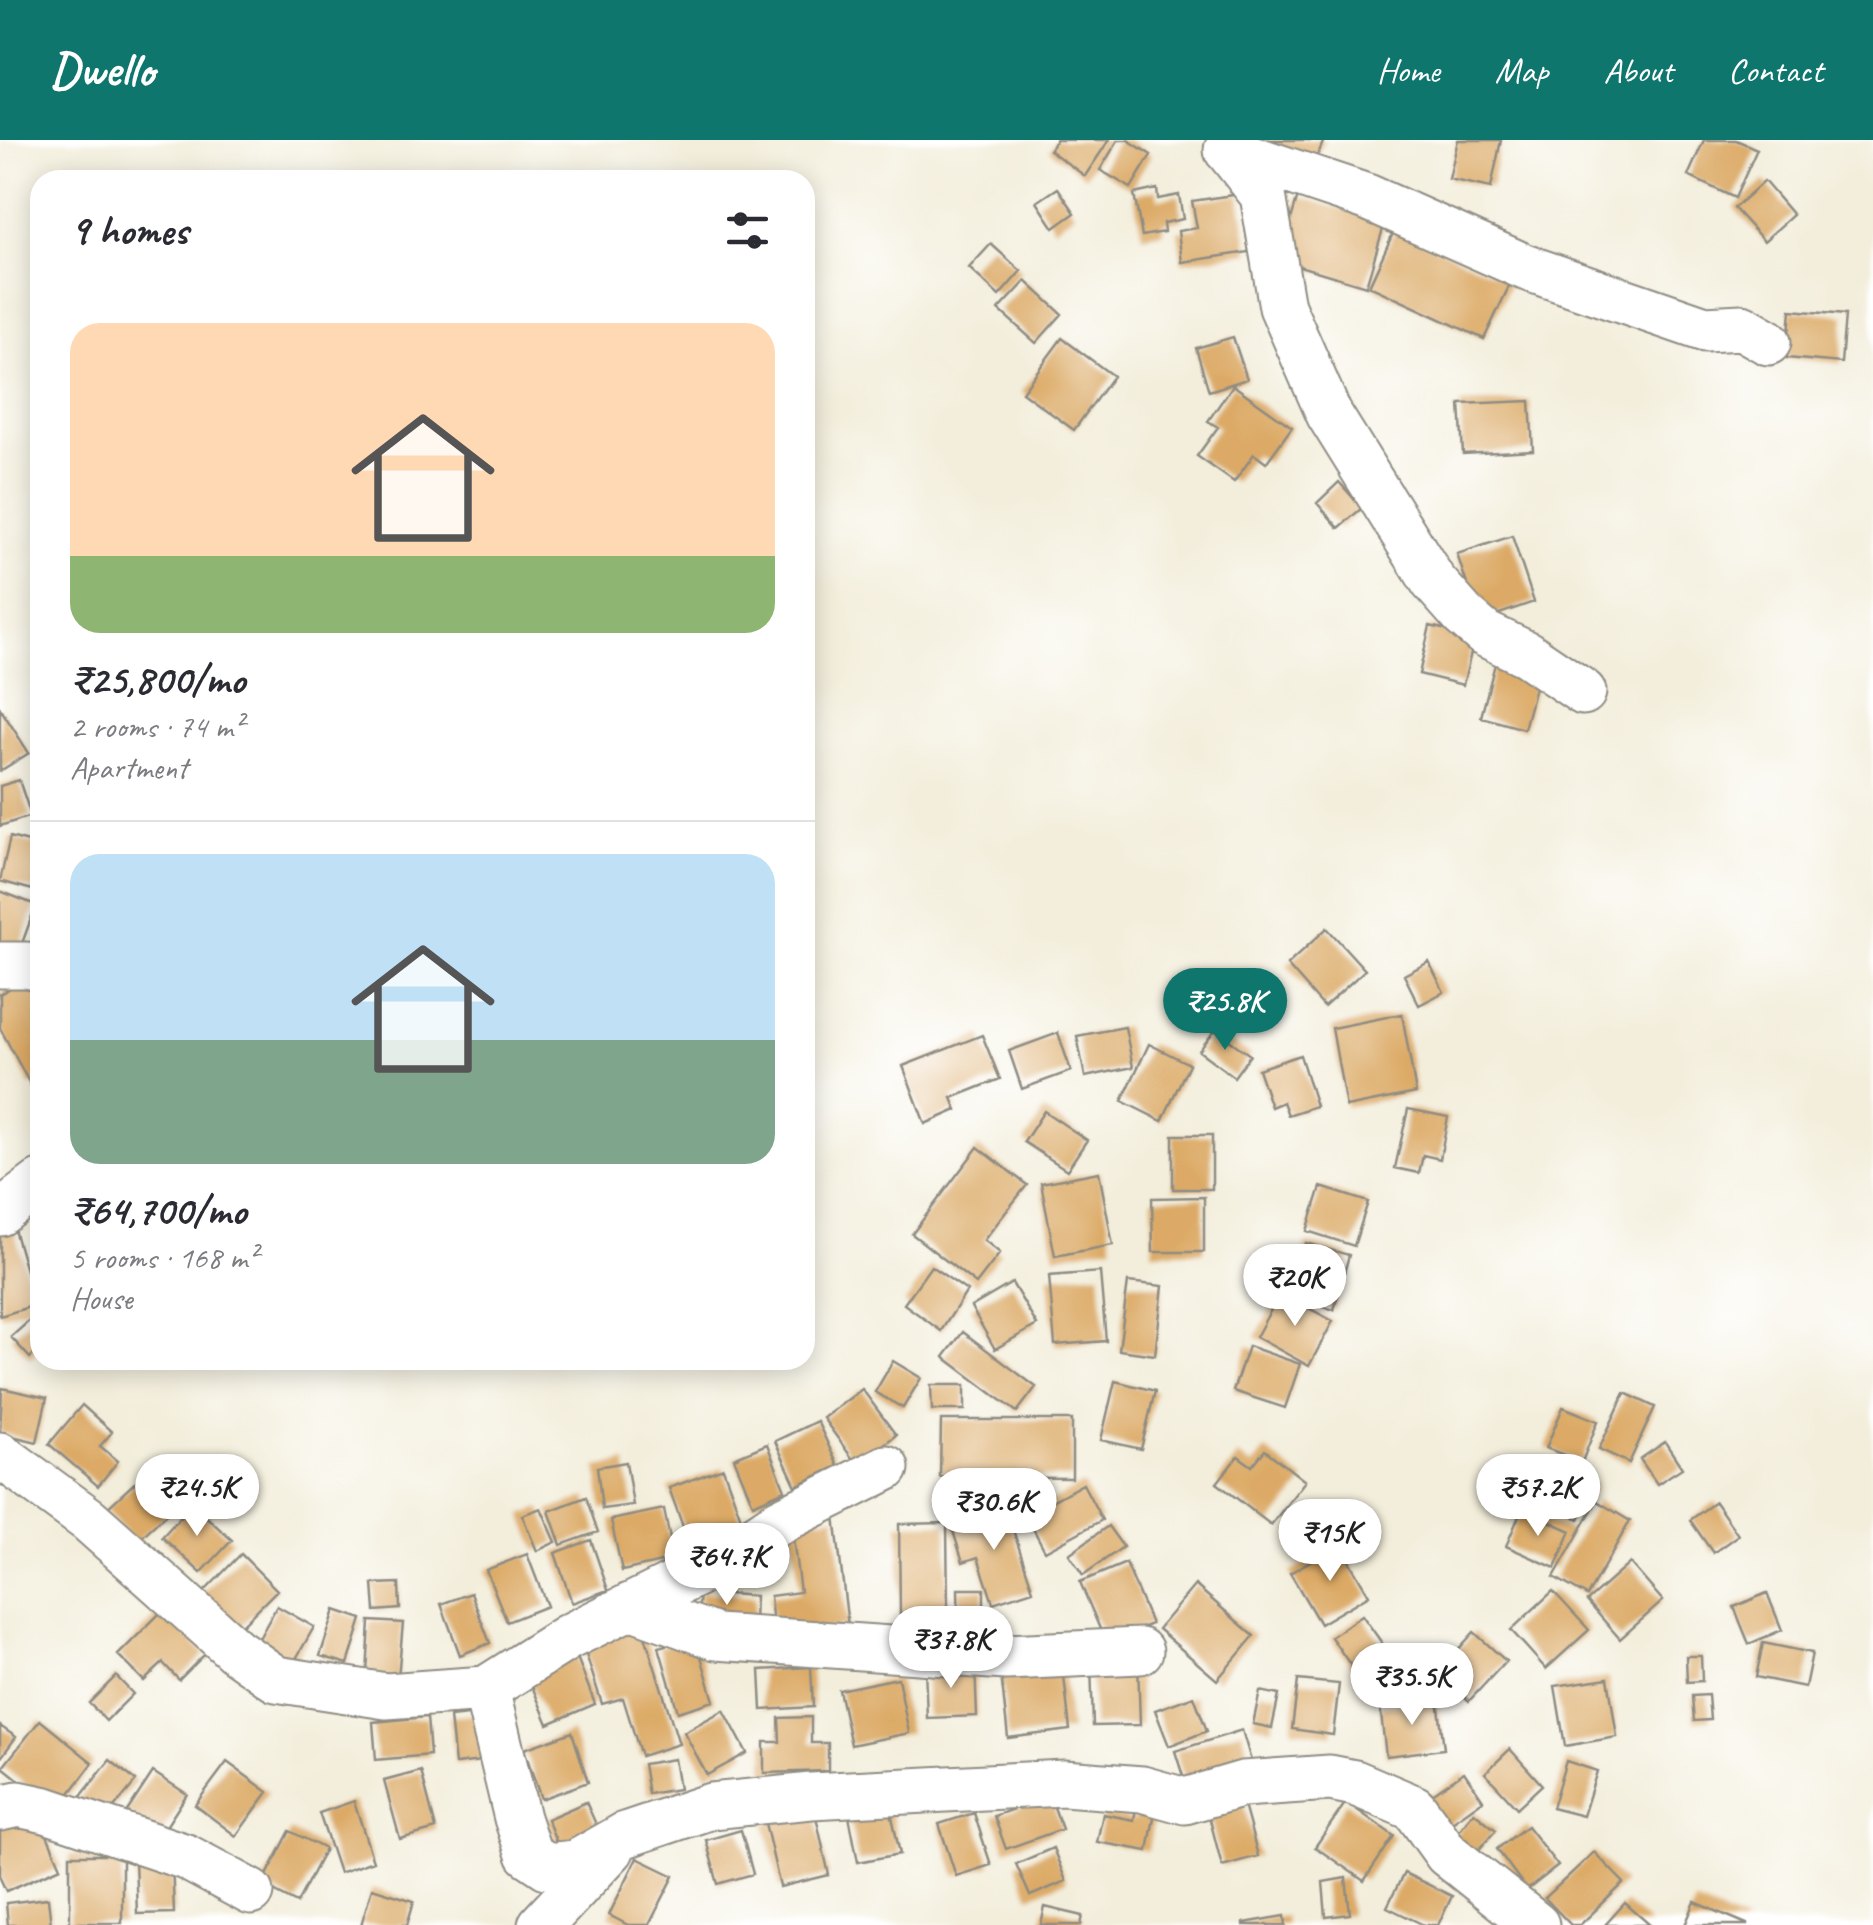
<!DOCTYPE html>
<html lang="en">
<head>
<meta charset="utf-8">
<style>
  :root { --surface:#fff; --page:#f2f2f3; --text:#2b2b33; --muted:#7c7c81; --line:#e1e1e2; --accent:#0f766e }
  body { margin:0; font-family:Caveat,sans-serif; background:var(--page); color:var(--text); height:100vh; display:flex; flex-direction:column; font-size:38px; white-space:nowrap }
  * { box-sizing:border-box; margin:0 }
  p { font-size:32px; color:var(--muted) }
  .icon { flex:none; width:55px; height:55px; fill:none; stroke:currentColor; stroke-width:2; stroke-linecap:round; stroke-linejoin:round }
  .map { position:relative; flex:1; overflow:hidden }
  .side { position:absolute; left:30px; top:30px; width:785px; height:1200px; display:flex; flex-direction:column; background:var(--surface); border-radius:30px; box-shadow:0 5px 25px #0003 }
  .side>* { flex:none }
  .price { position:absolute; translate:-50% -85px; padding:0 22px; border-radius:35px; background:#fff; color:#222; font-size:32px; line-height:65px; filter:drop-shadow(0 2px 5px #0008) }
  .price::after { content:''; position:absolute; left:50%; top:60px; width:30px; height:22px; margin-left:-15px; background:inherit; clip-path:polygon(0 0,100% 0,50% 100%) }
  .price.active { background:var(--accent); color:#fff }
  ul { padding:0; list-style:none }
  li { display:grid; align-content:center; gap:20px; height:530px; padding:0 40px }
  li+li { border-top:2px solid var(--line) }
  li span { display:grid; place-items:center; height:310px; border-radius:30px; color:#555 }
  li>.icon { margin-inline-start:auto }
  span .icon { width:180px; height:180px; fill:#fffc; stroke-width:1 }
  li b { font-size:42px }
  h2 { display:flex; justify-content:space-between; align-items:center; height:120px; padding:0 40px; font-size:42px }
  header { display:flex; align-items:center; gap:60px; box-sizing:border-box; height:140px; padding:0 50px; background:var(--accent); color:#fff }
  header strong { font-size:48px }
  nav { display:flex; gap:55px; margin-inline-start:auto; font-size:35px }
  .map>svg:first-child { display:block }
  .building { fill:#dcaa66 }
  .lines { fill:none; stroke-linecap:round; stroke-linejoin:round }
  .street-casing { stroke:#8f8c83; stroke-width:49 }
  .street { stroke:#fff; stroke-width:45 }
</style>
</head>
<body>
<header>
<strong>Dwello</strong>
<nav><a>Home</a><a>Map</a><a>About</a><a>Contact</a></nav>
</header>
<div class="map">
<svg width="1873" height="1785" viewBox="0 0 1873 1785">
  <rect width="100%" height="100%" fill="#fff"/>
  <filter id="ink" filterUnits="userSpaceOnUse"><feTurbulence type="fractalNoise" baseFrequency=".01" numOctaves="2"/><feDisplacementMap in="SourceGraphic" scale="20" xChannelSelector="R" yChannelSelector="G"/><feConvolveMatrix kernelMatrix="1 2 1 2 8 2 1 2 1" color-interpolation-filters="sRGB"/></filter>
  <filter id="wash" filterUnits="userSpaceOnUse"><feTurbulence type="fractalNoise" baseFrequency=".0048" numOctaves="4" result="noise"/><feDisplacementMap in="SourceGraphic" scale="40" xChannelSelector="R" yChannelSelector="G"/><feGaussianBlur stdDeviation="2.25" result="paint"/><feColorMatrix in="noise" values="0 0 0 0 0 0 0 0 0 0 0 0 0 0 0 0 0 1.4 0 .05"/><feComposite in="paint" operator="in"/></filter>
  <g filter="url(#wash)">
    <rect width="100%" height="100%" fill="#f3eedb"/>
    <g id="blocks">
      <path class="building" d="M 1056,0 L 1109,0 L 1085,36 L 1049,10 Z
        M 1118,0 L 1128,0 L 1151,15 L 1131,48 L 1100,30 Z
        M 1270,0 L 1324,0 L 1314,24 L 1268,5 Z
        M 1458,0 L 1501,0 L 1491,48 L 1449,39 Z
        M 1704,0 L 1736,0 L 1757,9 L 1735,58 L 1688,36 Z
        M 1764,41 L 1793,75 L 1764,101 L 1734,68 Z
        M 1058,48 L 1075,73 L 1054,88 L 1037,62 Z
        M 1157,49 L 1158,59 L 1179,55 L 1183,79 L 1163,83 L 1164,92 L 1142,96 L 1134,54 Z
        M 1240,54 L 1249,112 L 1182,122 L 1178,91 L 1197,88 L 1192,61 Z
        M 1298,56 L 1385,82 L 1366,146 L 1279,120 Z
        M 1395,89 L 1511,142 L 1484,199 L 1369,146 Z
        M 991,104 L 1021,131 L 999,156 L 969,128 Z
        M 1026,141 L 1062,174 L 1036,203 L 999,170 Z
        M 1791,170 L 1845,175 L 1841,223 L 1787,218 Z
        M 1233,197 L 1247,239 L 1209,251 L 1196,208 Z
        M 1062,198 L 1113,236 L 1074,290 L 1022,252 Z
        M 1233,245 L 1292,287 L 1266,323 L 1254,314 L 1234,342 L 1197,316 L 1218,287 L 1208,281 Z
        M 1530,261 L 1533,310 L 1463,314 L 1460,264 Z
        M 1339,342 L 1362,368 L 1339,388 L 1317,363 Z
        M 1512,396 L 1534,462 L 1479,481 L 1457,414 Z
        M 1430,486 L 1475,497 L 1463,545 L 1419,534 Z
        M 1496,520 L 1539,532 L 1524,589 L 1481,577 Z
        M 0,568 L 29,613 L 0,631 Z
        M 19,640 L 31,676 L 0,686 L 0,646 Z
        M 10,697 L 40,705 L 40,752 L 0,741 Z
        M 0,751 L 36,765 L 20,809 L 0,802 Z
        M 1327,788 L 1365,830 L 1324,867 L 1287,825 Z
        M 1429,822 L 1444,852 L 1419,865 L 1404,835 Z
        M 34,834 L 40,845 L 40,941 L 31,946 L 0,888 L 0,854 Z
        M 1402,874 L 1416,953 L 1346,967 L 1332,888 Z
        M 1125,887 L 1133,927 L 1085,937 L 1077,896 Z
        M 1215,890 L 1250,915 L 1234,937 L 1199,911 Z
        M 1058,893 L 1071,931 L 1022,949 L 1009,911 Z
        M 982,895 L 1000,939 L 952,958 L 957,970 L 925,984 L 903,926 Z
        M 1149,904 L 1189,924 L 1162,981 L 1122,961 Z
        M 1300,915 L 1316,966 L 1288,975 L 1283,962 L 1271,967 L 1258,929 Z
        M 1408,969 L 1448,977 L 1440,1019 L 1423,1015 L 1419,1033 L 1395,1028 Z
        M 1044,971 L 1087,1000 L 1067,1030 L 1024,1002 Z
        M 1173,995 L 1212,995 L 1212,1049 L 1173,1049 Z
        M 978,1007 L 1027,1045 L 984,1100 L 1000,1113 L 976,1144 L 912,1094 Z
        M 1099,1032 L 1113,1105 L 1055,1116 L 1041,1043 Z
        M 1321,1047 L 1368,1062 L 1354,1106 L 1307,1091 Z
        M 1204,1057 L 1204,1112 L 1153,1112 L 1152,1058 Z
        M 13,1086 L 36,1165 L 0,1176 L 0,1090 Z
        M 1306,1103 L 1349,1115 L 1334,1170 L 1291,1158 Z
        M 931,1126 L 967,1151 L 941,1191 L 904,1164 Z
        M 1100,1132 L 1106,1201 L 1055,1205 L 1049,1136 Z
        M 1128,1142 L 1163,1146 L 1155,1215 L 1119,1210 Z
        M 1012,1143 L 1037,1185 L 995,1209 L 971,1167 Z
        M 1280,1153 L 1333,1181 L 1309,1226 L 1256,1197 Z
        M 40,1171 L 40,1208 L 30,1218 L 11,1197 Z
        M 963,1192 L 1036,1247 L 1017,1272 L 944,1217 Z
        M 1248,1206 L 1300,1224 L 1285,1268 L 1233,1251 Z
        M 893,1221 L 921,1238 L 903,1268 L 875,1252 Z
        M 1115,1241 L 1155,1251 L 1141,1309 L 1101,1300 Z
        M 931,1245 L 965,1245 L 965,1270 L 932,1270 Z
        M 2,1248 L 47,1258 L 37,1302 L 0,1293 Z
        M 862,1249 L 896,1295 L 857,1325 L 823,1278 Z
        M 1625,1253 L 1655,1267 L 1629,1323 L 1599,1309 Z
        M 82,1265 L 112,1292 L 100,1306 L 118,1321 L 98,1346 L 49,1304 Z
        M 1563,1267 L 1598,1281 L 1582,1322 L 1546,1308 Z
        M 941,1280 L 1072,1280 L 1072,1338 L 940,1337 Z
        M 817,1281 L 838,1326 L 796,1346 L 775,1301 Z
        M 1665,1302 L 1682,1328 L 1657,1344 L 1640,1319 Z
        M 767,1304 L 785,1350 L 753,1364 L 734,1318 Z
        M 1265,1310 L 1305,1341 L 1271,1385 L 1217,1343 L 1238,1316 L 1252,1326 Z
        M 626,1322 L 633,1365 L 602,1369 L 597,1327 Z
        M 167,1327 L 190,1352 L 135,1403 L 105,1370 L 143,1335 L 150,1343 Z
        M 723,1328 L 745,1389 L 691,1409 L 669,1348 Z
        M 1570,1332 L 1595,1345 L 1579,1379 L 1553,1366 Z
        M 1083,1344 L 1102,1380 L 1045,1411 L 1026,1375 Z
        M 586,1357 L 598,1392 L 561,1405 L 549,1371 Z
        M 1597,1361 L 1630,1381 L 1587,1456 L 1554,1437 Z
        M 1715,1362 L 1738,1395 L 1713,1413 L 1690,1380 Z
        M 192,1364 L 232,1400 L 201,1433 L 162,1397 Z
        M 1005,1366 L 1033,1450 L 993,1463 L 978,1417 L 963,1422 L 951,1385 Z
        M 541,1368 L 556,1402 L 537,1411 L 522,1375 Z
        M 664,1369 L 674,1419 L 622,1431 L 611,1380 Z
        M 1522,1369 L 1571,1391 L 1555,1428 L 1506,1406 Z
        M 835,1376 L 848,1486 L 774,1495 L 770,1456 L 800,1452 L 791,1382 Z
        M 947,1383 L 948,1475 L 900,1475 L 899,1384 Z
        M 1108,1386 L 1123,1407 L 1083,1435 L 1069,1414 Z
        M 591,1400 L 608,1450 L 572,1463 L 555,1413 Z
        M 1339,1404 L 1369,1455 L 1320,1484 L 1290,1433 Z
        M 241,1414 L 277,1450 L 235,1492 L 200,1456 Z
        M 527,1414 L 547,1466 L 507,1482 L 486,1430 Z
        M 1126,1423 L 1151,1484 L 1106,1503 L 1080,1442 Z
        M 1630,1423 L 1663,1461 L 1620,1499 L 1587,1461 Z
        M 399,1443 L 400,1469 L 375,1471 L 373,1444 Z
        M 1195,1445 L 1254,1496 L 1217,1540 L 1158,1489 Z
        M 958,1449 L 984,1449 L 984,1499 L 959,1499 Z
        M 1553,1451 L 1589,1490 L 1546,1529 L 1511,1490 Z
        M 700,1452 L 755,1456 L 754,1484 L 698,1480 Z
        M 471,1453 L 490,1503 L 460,1515 L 441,1464 Z
        M 1767,1453 L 1782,1490 L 1749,1504 L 1734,1467 Z
        M 277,1466 L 314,1487 L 289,1531 L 252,1511 Z
        M 335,1470 L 362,1479 L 348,1524 L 320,1516 Z
        M 162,1471 L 205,1514 L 179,1540 L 163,1523 L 144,1541 L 118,1515 Z
        M 1362,1475 L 1399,1527 L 1367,1549 L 1331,1497 Z
        M 370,1481 L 403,1483 L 398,1538 L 367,1535 Z
        M 641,1483 L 679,1604 L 641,1616 L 623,1558 L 602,1564 L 582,1502 Z
        M 1474,1492 L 1506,1521 L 1469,1561 L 1438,1532 Z
        M 695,1496 L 714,1561 L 678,1572 L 659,1507 Z
        M 1763,1503 L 1812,1513 L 1805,1547 L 1756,1537 Z
        M 575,1512 L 595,1564 L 548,1584 L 526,1532 Z
        M 1686,1516 L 1701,1516 L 1702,1541 L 1687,1542 Z
        M 1138,1521 L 1140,1585 L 1093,1586 L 1091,1523 Z
        M 975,1524 L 977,1576 L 927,1578 L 925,1526 Z
        M 811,1527 L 813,1567 L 762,1570 L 760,1530 Z
        M 1063,1527 L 1070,1590 L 1008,1598 L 1001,1534 Z
        M 116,1536 L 133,1554 L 106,1581 L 89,1563 Z
        M 898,1538 L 909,1593 L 851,1605 L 839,1550 Z
        M 1608,1538 L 1617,1597 L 1565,1606 L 1555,1546 Z
        M 1298,1540 L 1339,1544 L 1333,1595 L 1292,1589 Z
        M 1260,1551 L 1279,1555 L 1272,1588 L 1253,1584 Z
        M 1708,1555 L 1710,1580 L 1694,1581 L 1692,1556 Z
        M 1194,1556 L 1207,1591 L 1169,1606 L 1155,1570 Z
        M 1438,1559 L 1444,1609 L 1386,1616 L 1380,1566 Z
        M 724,1570 L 747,1613 L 707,1635 L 684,1592 Z
        M 477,1574 L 482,1621 L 455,1624 L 450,1577 Z
        M 427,1577 L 430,1615 L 376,1620 L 373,1582 Z
        M 811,1577 L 811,1603 L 828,1603 L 828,1631 L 764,1633 L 764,1602 L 780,1602 L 779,1578 Z
        M 40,1580 L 93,1623 L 57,1670 L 3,1627 Z
        M 0,1586 L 16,1597 L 0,1619 Z
        M 1242,1590 L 1254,1631 L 1188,1652 L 1175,1611 Z
        M 572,1592 L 588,1642 L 541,1659 L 524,1609 Z
        M 1510,1609 L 1542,1645 L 1517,1668 L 1485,1633 Z
        M 674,1619 L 679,1649 L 648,1654 L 643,1624 Z
        M 110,1620 L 136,1641 L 100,1685 L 74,1665 Z
        M 1566,1621 L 1597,1631 L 1583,1676 L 1552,1668 Z
        M 227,1622 L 268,1652 L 236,1696 L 195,1665 Z
        M 421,1631 L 436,1689 L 400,1699 L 384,1641 Z
        M 153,1632 L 187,1654 L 160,1696 L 126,1673 Z
        M 1464,1632 L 1483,1660 L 1438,1692 L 1418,1664 Z
        M 1050,1656 L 1062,1689 L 1006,1709 L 994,1676 Z
        M 1138,1657 L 1157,1660 L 1148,1711 L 1097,1702 L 1103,1674 L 1134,1680 Z
        M 1242,1658 L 1258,1716 L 1222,1726 L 1207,1668 Z
        M 354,1661 L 373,1721 L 339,1733 L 319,1673 Z
        M 586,1662 L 599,1691 L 559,1708 L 547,1679 Z
        M 1346,1662 L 1394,1696 L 1364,1741 L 1315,1707 Z
        M 890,1667 L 900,1714 L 858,1722 L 849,1676 Z
        M 36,1670 L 61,1727 L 6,1751 L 0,1738 L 0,1686 Z
        M 815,1672 L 829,1735 L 780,1747 L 765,1683 Z
        M 1474,1672 L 1496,1690 L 1470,1720 L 1449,1703 Z
        M 974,1673 L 991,1725 L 956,1736 L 939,1684 Z
        M 1527,1686 L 1558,1726 L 1527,1750 L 1497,1709 Z
        M 741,1690 L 753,1734 L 718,1744 L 706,1700 Z
        M 290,1691 L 325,1709 L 297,1763 L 262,1745 Z
        M 1053,1708 L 1066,1741 L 1030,1756 L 1016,1724 Z
        M 1594,1712 L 1624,1743 L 1580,1785 L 1571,1785 L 1545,1758 Z
        M 70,1715 L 122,1715 L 122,1783 L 70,1783 Z
        M 172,1718 L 174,1773 L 137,1774 L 135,1720 Z
        M 637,1718 L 674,1736 L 649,1785 L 628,1785 L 609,1775 Z
        M 1404,1733 L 1452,1756 L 1438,1785 L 1424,1785 L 1387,1767 Z
        M 1346,1738 L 1350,1774 L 1326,1777 L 1323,1742 Z
        M 372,1748 L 414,1761 L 407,1785 L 361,1785 Z
        M 48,1758 L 51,1785 L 8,1785 L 6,1763 Z
        M 1695,1762 L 1749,1785 L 1685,1785 Z
        M 1625,1763 L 1650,1785 L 1605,1785 Z
        M 1045,1767 L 1083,1776 L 1081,1785 L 1041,1785 Z
        M 1285,1776 L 1286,1785 L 1244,1785 L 1244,1783 Z"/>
    </g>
  </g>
  <g filter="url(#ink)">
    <use href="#blocks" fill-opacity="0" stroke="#8f8c83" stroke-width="2.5"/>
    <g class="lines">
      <defs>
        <path id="street" d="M 1227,10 L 1367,57 L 1525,127 L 1705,189 L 1742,187 L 1768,202
          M 1229,12 L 1263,55 L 1282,167 L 1329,274 L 1433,441 L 1464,476 L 1485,494 L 1527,514 L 1583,552
          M 0,825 L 27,825 L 40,828
          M 0,1073 L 40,1043
          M 0,1315 L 89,1380 L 235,1510 L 276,1539 L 386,1556 L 486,1549 L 568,1497 L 712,1426 L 778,1382 L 886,1328
          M 630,1466 L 716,1497 L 1006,1517 L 1140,1511
          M 486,1549 L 517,1678 L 529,1714 L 547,1726 L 576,1723 L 625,1695 L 711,1666 L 811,1656 L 1064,1643 L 1142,1649 L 1185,1661 L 1243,1644 L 1330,1638 L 1355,1643 L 1414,1668 L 1447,1714 L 1536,1785
          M 0,1668 L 18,1664 L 46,1670 L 186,1717 L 251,1752
          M 541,1785 L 611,1710"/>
      </defs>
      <use href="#street" class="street-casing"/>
      <use href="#street" class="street"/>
    </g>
  </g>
</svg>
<b class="price active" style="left:1225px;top:913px">₹25.8K</b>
<b class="price" style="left:1295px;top:1189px">₹20K</b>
<b class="price" style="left:197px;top:1399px">₹24.5K</b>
<b class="price" style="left:1538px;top:1399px">₹57.2K</b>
<b class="price" style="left:994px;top:1413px">₹30.6K</b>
<b class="price" style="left:1330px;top:1444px">₹15K</b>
<b class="price" style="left:727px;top:1468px">₹64.7K</b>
<b class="price" style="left:951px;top:1551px">₹37.8K</b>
<b class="price" style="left:1412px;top:1588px">₹35.5K</b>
<section class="side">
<h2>9 homes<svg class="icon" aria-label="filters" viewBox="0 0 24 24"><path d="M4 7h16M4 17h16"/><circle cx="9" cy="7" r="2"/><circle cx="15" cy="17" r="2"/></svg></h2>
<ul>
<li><span style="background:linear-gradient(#ffd9b3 75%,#8fb573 0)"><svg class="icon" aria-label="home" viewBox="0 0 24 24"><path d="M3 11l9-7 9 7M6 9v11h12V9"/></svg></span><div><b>₹25,800/mo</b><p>2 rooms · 74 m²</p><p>Apartment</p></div></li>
<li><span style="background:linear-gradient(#bfe0f5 60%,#7fa58c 0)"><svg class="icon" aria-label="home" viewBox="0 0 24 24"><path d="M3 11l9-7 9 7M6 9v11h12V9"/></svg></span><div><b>₹64,700/mo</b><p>5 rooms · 168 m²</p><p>House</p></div></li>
</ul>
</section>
</div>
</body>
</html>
